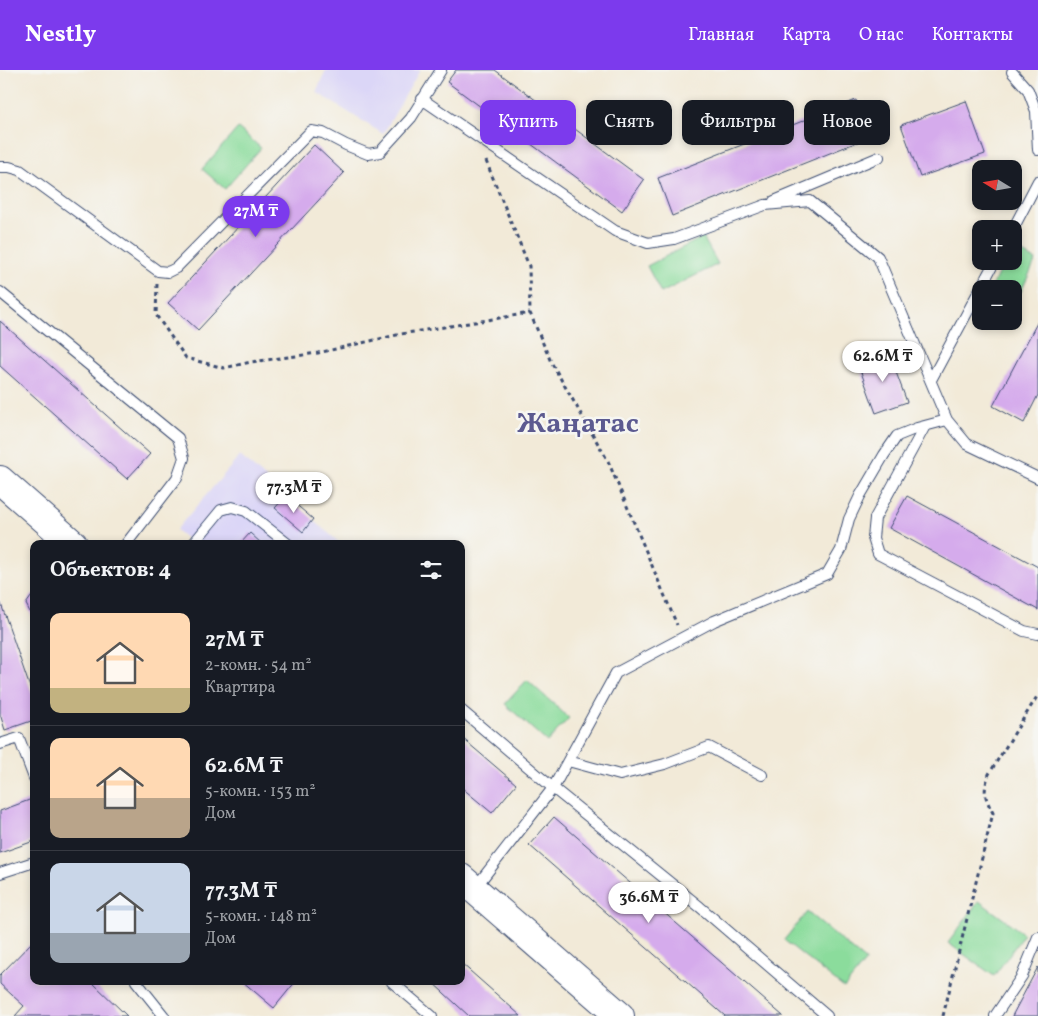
<!DOCTYPE html>
<html lang="ru">
<head>
<meta charset="utf-8">
<style>
  :root { --surface:#171b24; --page:#20242c; --text:#f1f3f6; --muted:#9ea1a6; --line:#363941; --accent:#7c3aed }
  body { margin:0; font-family:Vollkorn,serif; background:var(--page); color:var(--text); height:100vh; display:flex; flex-direction:column; font-size:19px; white-space:nowrap }
  * { box-sizing:border-box; margin:0 }
  p { font-size:16px; color:var(--muted) }
  .icon { flex:none; width:28px; height:28px; fill:none; stroke:currentColor; stroke-width:2; stroke-linecap:round; stroke-linejoin:round }
  .map { position:relative; flex:1; overflow:hidden }
  .drawer { position:absolute; left:30px; top:470px; width:435px; height:445px; display:flex; flex-direction:column; background:var(--surface); border-radius:10px; box-shadow:0 2px 8px #0003 }
  .drawer>* { flex:none }
  .banner { position:absolute; left:480px; top:30px; width:475px; height:45px; display:flex; gap:10px }
  .needle { width:32px; rotate:281deg }
  .buttons { position:absolute; left:972px; top:90px; display:grid; gap:10px }
  .buttons a { display:grid; place-items:center; width:50px; height:50px; border-radius:10px; background:var(--surface); box-shadow:0 2px 8px #0003; font-size:25px }
  .price { position:absolute; translate:-50% -42px; padding:0 11px; border-radius:18px; background:#fff; color:#222; font-size:16px; line-height:32px; filter:drop-shadow(0 1px 2px #0008) }
  .price::after { content:''; position:absolute; left:50%; top:30px; width:15px; height:11px; margin-left:-8px; background:inherit; clip-path:polygon(0 0,100% 0,50% 100%) }
  .price.active { background:var(--accent); color:#fff }
  ul { padding:0; list-style:none }
  li { display:flex; align-items:center; gap:15px; height:125px; padding:0 20px }
  li+li { border-top:1px solid var(--line) }
  li span { display:grid; place-items:center; flex:none; width:140px; height:100px; border-radius:10px; color:#555 }
  li>.icon { margin-inline-start:auto }
  span .icon { width:60px; height:60px; fill:#fffc; stroke-width:1 }
  li b { font-size:21px }
  h2 { display:flex; justify-content:space-between; align-items:center; height:60px; padding:0 20px; font-size:21px }
  .pill { padding:0 18px; border-radius:10px; background:var(--surface); box-shadow:0 2px 8px #0003; font-size:18px; line-height:45px }
  .pill.active { background:var(--accent); color:#fff }
  header { display:flex; align-items:center; gap:30px; box-sizing:border-box; height:70px; padding:0 25px; background:var(--accent); color:#fff }
  header strong { font-size:24px }
  nav { display:flex; gap:28px; margin-inline-start:auto; font-size:18px }
  .map>svg:first-child { display:block }
  .built { fill:#dbd6f7 }
  .park { fill:#8bdc9c; stroke:#53867d }
  .building { fill:#d5abec }
  .lines { fill:none; stroke-linecap:round; stroke-linejoin:round }
  .lane-casing { stroke:#3b4b70; stroke-width:12 }
  .secondary-casing { stroke:#3b4b70; stroke-width:30 }
  .path { stroke:#3b4b70; stroke-width:3; stroke-dasharray:4 4; stroke-linecap:butt }
  .lane { stroke:#fff; stroke-width:10 }
  .secondary { stroke:#fff; stroke-width:28 }
  .labels { text-anchor:middle; stroke-width:5; stroke-linejoin:round; paint-order:stroke }
  .town-label { font-size:28px; font-weight:bold; fill:#5c5a90; stroke:#f6f6f2 }
</style>
</head>
<body>
<header>
<strong>Nestly</strong>
<nav><a>Главная</a><a>Карта</a><a>О нас</a><a>Контакты</a></nav>
</header>
<div class="map">
<svg width="1038" height="946" viewBox="0 0 1038 946">
  <rect width="100%" height="100%" fill="#f6f6f2"/>
  <filter id="ink" filterUnits="userSpaceOnUse"><feTurbulence type="fractalNoise" baseFrequency=".02" numOctaves="2"/><feDisplacementMap in="SourceGraphic" scale="10" xChannelSelector="R" yChannelSelector="G"/><feConvolveMatrix kernelMatrix="1 2 1 2 8 2 1 2 1" color-interpolation-filters="sRGB"/></filter>
  <filter id="wash" filterUnits="userSpaceOnUse"><feTurbulence type="fractalNoise" baseFrequency=".0096" numOctaves="4" result="noise"/><feDisplacementMap in="SourceGraphic" scale="20" xChannelSelector="R" yChannelSelector="G"/><feGaussianBlur stdDeviation="1.12" result="paint"/><feColorMatrix in="noise" values="0 0 0 0 0 0 0 0 0 0 0 0 0 0 0 0 0 1.4 0 .05"/><feComposite in="paint" operator="in"/></filter>
  <g filter="url(#wash)">
    <rect width="100%" height="100%" fill="#f2ead8"/>
    <path class="built" d="M 326,0 L 420,0 L 383,64 L 316,22 Z
      M 240,386 L 341,474 L 193,474 L 176,460 Z"/>
    <path class="park" d="M 238,58 L 261,78 L 225,119 L 202,99 Z
      M 703,167 L 718,194 L 661,223 L 647,196 Z
      M 1014,179 L 1036,190 L 1014,236 L 1014,219 L 991,219 L 1004,191 L 1014,191 Z
      M 527,610 L 569,648 L 547,672 L 505,634 Z
      M 979,831 L 1024,864 L 994,906 L 948,873 Z
      M 807,842 L 866,891 L 844,918 L 784,870 Z"/>
    <g id="blocks">
      <path class="building" d="M 456,0 L 495,0 L 644,110 L 622,141 L 447,12 Z
        M 856,30 L 870,67 L 672,146 L 658,108 Z
        M 966,31 L 985,84 L 920,107 L 901,55 Z
        M 314,75 L 344,103 L 198,260 L 168,233 Z
        M 0,251 L 150,384 L 127,409 L 0,296 Z
        M 1038,251 L 1038,325 L 1024,353 L 993,336 Z
        M 889,283 L 907,332 L 876,343 L 858,294 Z
        M 286,426 L 313,449 L 303,462 L 275,438 Z
        M 907,426 L 1038,497 L 1038,540 L 889,458 Z
        M 250,463 L 262,474 L 240,474 Z
        M 34,523 L 34,550 L 26,534 Z
        M 0,531 L 34,629 L 34,650 L 5,660 L 0,644 Z
        M 461,667 L 516,714 L 492,743 L 461,717 Z
        M 32,729 L 34,735 L 34,771 L 0,783 L 0,741 Z
        M 554,747 L 783,946 L 725,946 L 529,775 Z
        M 34,870 L 34,911 L 91,911 L 127,946 L 15,946 L 24,936 L 0,914 L 0,905 Z
        M 461,893 L 521,946 L 469,946 L 431,911 L 461,911 Z
        M 1038,897 L 1038,946 L 1012,946 Z
        M 242,911 L 296,911 L 274,938 Z"/>
    </g>
  </g>
  <g filter="url(#ink)">
    <use href="#blocks" fill-opacity="0" stroke="#3b4b70" stroke-width="1"/>
    <g class="lines">
      <defs>
        <path id="lane" d="M 1012,2 L 1028,20 L 1036,41 L 1038,80
          M 422,29 L 615,161 L 648,173 L 674,169 L 765,135 L 810,131 L 878,187 L 947,350 L 967,374 L 1038,408
          M 0,97 L 9,97 L 20,100 L 158,201 L 168,202 L 176,198 L 311,61 L 323,63 L 346,75 L 368,84 L 380,82 L 411,48 L 441,0
          M 774,131 L 879,87
          M 1013,159 L 1038,111
          M 0,222 L 178,368 L 184,388 L 177,408 L 126,474
          M 931,310 L 995,191
          M 925,356 L 875,448 L 873,468 L 878,484 L 1024,561 L 1038,564
          M 193,474 L 221,440 L 232,437 L 246,441 L 288,474
          M 461,640 L 553,718 L 700,837 L 827,946
          M 0,674 L 19,668 L 34,708
          M 568,691 L 620,705 L 665,694 L 709,677 L 762,705
          M 0,803 L 34,792
          M 475,818 L 553,718 L 616,603 L 714,551 L 827,504 L 841,480 L 849,449 L 860,426 L 884,385 L 897,366 L 917,358 L 947,350
          M 136,911 L 164,946
          M 392,912 L 432,946
          M 995,946 L 1022,906 L 1038,867"/>
        <path id="secondary" d="M 0,410 L 73,474
          M 461,808 L 620,946"/>
      </defs>
      <use href="#lane" class="lane-casing"/>
      <use href="#secondary" class="secondary-casing"/>
      <path class="path" d="M 486,91 L 529,196 L 530,243 L 551,292 L 608,391 L 677,555
        M 157,214 L 156,245 L 186,288 L 224,298 L 251,292 L 318,283 L 401,264 L 530,243
        M 943,946 L 993,743 C 984,726 983,721 989,704 L 1038,625"/>
      <use href="#lane" class="lane"/>
      <use href="#secondary" class="secondary"/>
    </g>
  </g>
  <g class="labels">
    <g class="town-label">
      <text x="578" y="362">Жаңатас</text>
    </g>
  </g>
</svg>
<div class="buttons">
<a><svg class="needle" viewBox="-14 -14 28 28"><path d="M0-13l5 13h-10z" fill="#e53935"/><path d="M0 13l5-13h-10z" fill="#9ea1a6"/></svg></a>
<a>+</a>
<a>−</a>
</div>
<b class="price active" style="left:256px;top:168px">27M ₸</b>
<b class="price" style="left:883px;top:313px">62.6M ₸</b>
<b class="price" style="left:294px;top:444px">77.3M ₸</b>
<b class="price" style="left:649px;top:854px">36.6M ₸</b>
<div class="banner">
<a class="pill active">Купить</a>
<a class="pill">Снять</a>
<a class="pill">Фильтры</a>
<a class="pill">Новое</a>
</div>
<section class="drawer">
<h2>Объектов: 4<svg class="icon" aria-label="filters" viewBox="0 0 24 24"><path d="M4 7h16M4 17h16"/><circle cx="9" cy="7" r="2"/><circle cx="15" cy="17" r="2"/></svg></h2>
<ul>
<li><span style="background:linear-gradient(#ffd9b3 75%,#c2b280 0)"><svg class="icon" aria-label="home" viewBox="0 0 24 24"><path d="M3 11l9-7 9 7M6 9v11h12V9"/></svg></span><div><b>27M ₸</b><p>2-комн. · 54 m²</p><p>Квартира</p></div></li>
<li><span style="background:linear-gradient(#ffd9b3 60%,#b9a48a 0)"><svg class="icon" aria-label="home" viewBox="0 0 24 24"><path d="M3 11l9-7 9 7M6 9v11h12V9"/></svg></span><div><b>62.6M ₸</b><p>5-комн. · 153 m²</p><p>Дом</p></div></li>
<li><span style="background:linear-gradient(#c9d6e8 70%,#9aa5b1 0)"><svg class="icon" aria-label="home" viewBox="0 0 24 24"><path d="M3 11l9-7 9 7M6 9v11h12V9"/></svg></span><div><b>77.3M ₸</b><p>5-комн. · 148 m²</p><p>Дом</p></div></li>
</ul>
</section>
</div>
</body>
</html>
